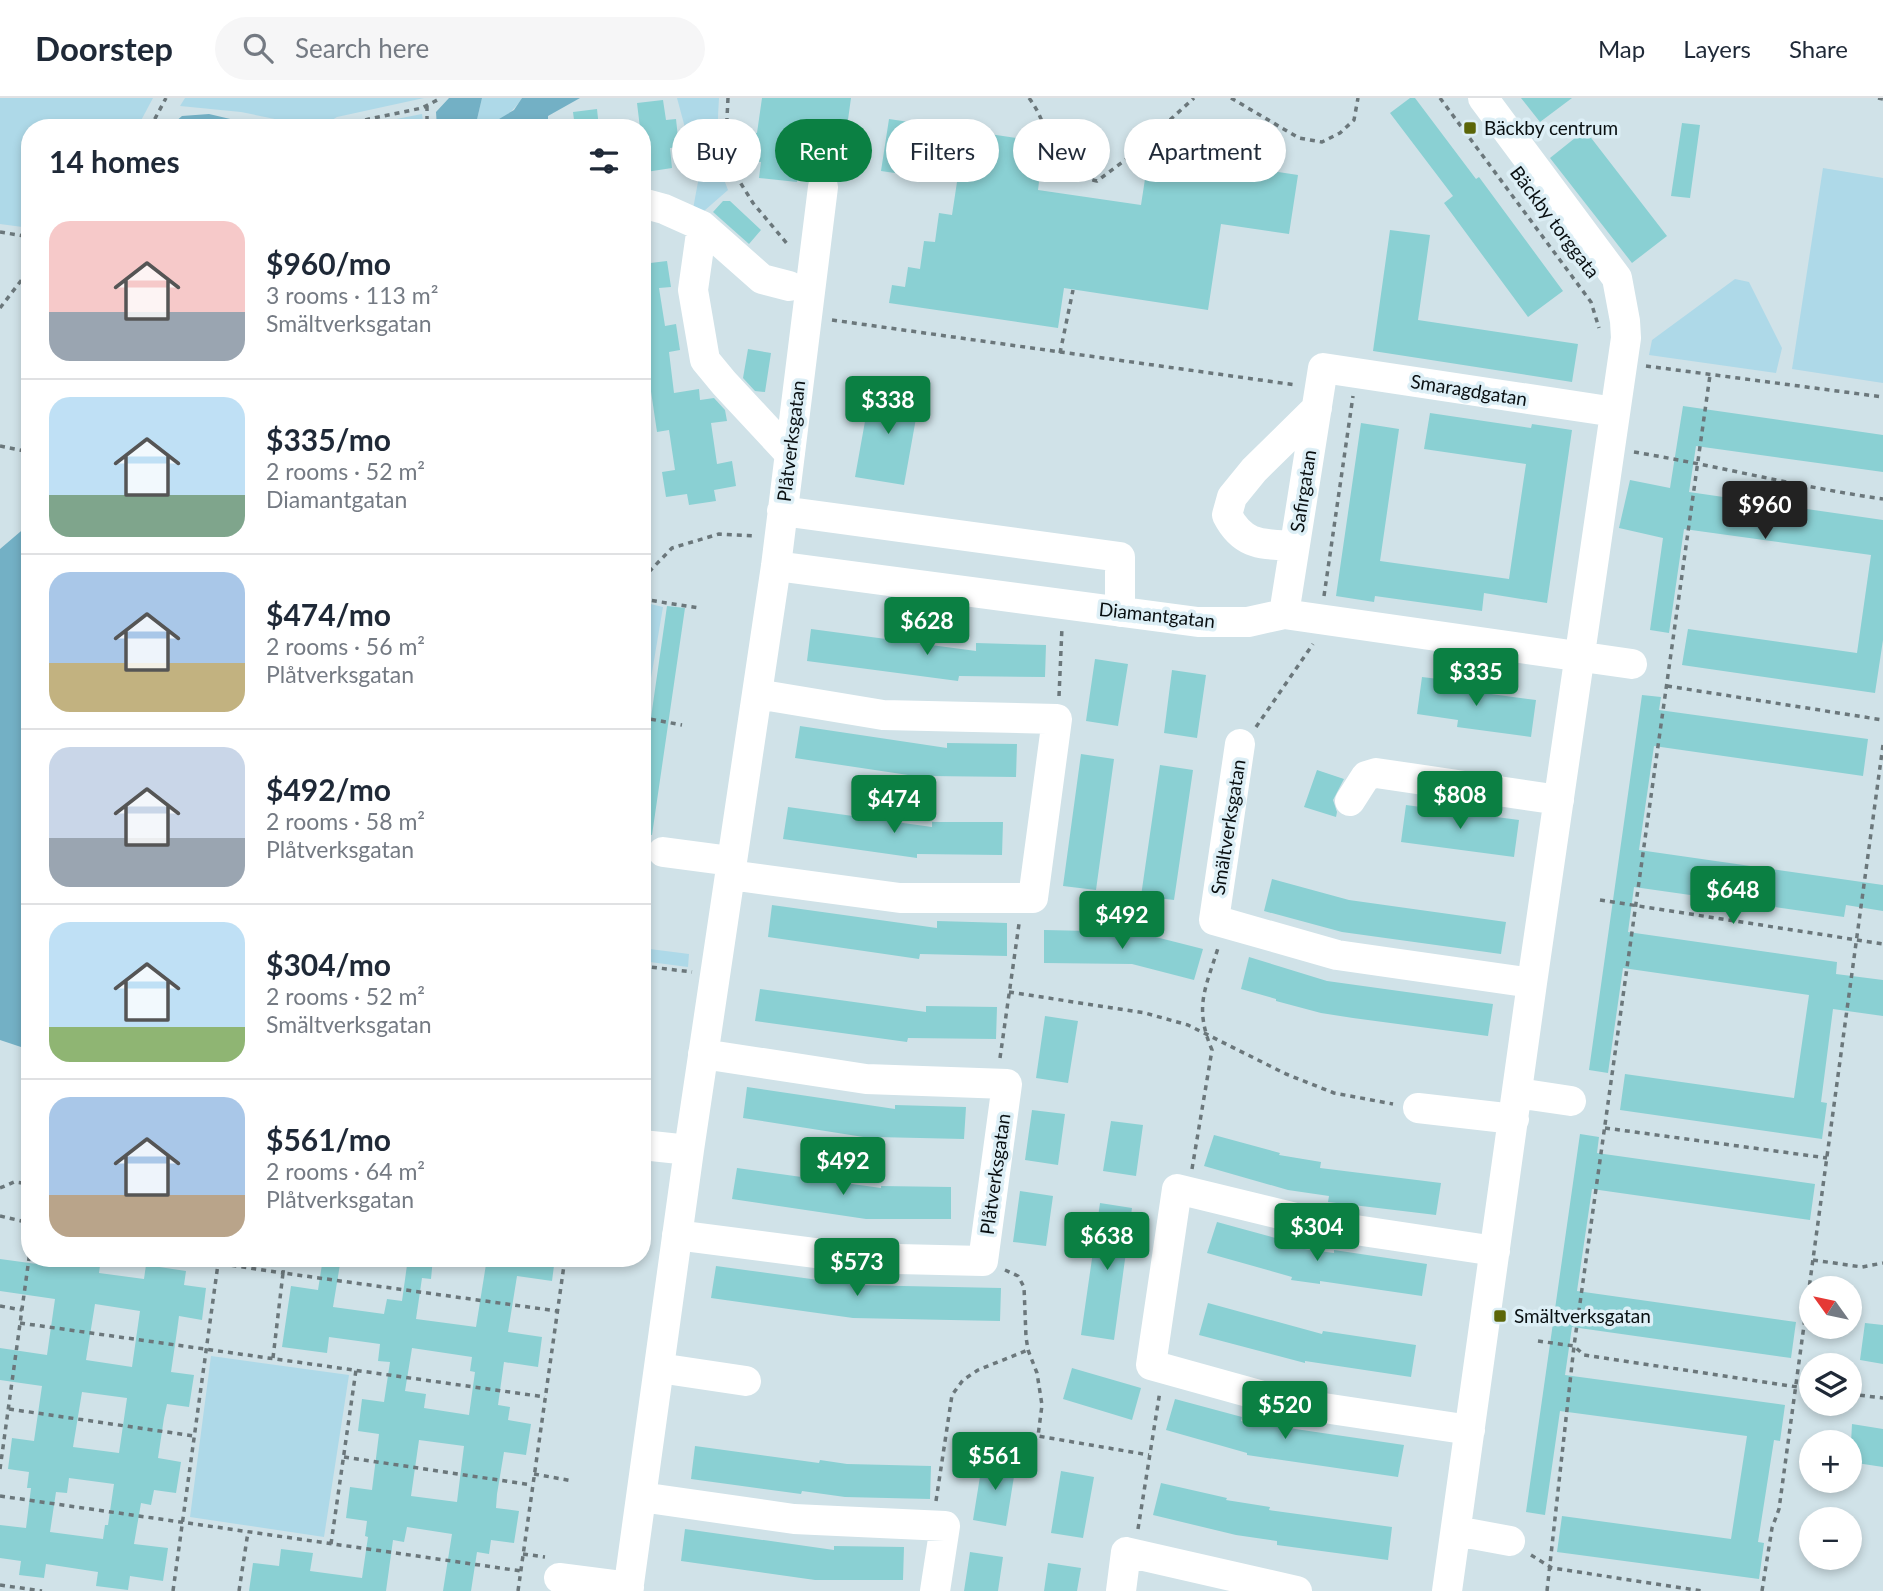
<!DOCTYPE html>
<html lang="en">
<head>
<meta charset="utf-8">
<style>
  :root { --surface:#fff; --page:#f6f6f7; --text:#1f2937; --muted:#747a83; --line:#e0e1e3; --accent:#0b8043 }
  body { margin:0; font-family:Lato,sans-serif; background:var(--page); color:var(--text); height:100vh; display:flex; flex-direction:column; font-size:26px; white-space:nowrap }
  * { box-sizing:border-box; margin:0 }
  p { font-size:23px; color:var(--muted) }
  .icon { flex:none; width:38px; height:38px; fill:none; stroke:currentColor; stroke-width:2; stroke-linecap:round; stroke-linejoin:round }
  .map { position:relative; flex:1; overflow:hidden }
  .details { position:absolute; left:21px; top:21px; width:630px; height:1148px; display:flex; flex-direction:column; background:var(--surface); border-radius:28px; box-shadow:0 4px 10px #0003 }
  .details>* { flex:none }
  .top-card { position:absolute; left:672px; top:21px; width:665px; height:63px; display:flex; gap:14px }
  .needle { width:46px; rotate:303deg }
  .buttons { position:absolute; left:1799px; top:1178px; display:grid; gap:14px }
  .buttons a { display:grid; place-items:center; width:63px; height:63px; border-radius:50%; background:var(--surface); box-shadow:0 4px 10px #0003; font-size:35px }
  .price { position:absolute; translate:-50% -60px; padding:0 16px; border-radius:7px; background:var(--accent); color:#fff; font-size:23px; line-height:46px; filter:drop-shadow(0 2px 4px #0008) }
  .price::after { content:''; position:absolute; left:50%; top:42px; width:21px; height:16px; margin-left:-10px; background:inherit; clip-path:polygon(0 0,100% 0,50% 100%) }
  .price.current { background:#222; color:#fff }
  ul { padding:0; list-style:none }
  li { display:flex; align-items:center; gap:21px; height:175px; padding:0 28px }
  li+li { border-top:2px solid var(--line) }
  li span { display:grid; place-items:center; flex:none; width:196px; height:140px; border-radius:21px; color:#555 }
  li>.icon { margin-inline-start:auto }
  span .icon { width:84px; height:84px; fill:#fffc; stroke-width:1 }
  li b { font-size:30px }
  h2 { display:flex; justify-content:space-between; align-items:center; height:84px; padding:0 28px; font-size:30px }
  .chip { padding:0 24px; border-radius:32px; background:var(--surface); box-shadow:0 4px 10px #0003; font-size:24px; line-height:63px }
  .chip.current { background:var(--accent); color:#fff }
  header { display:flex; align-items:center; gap:42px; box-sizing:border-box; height:98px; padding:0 35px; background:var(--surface); border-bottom:2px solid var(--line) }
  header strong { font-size:33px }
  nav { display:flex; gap:38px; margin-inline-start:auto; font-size:24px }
  .search { width:490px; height:63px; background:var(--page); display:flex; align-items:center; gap:18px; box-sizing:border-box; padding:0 24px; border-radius:38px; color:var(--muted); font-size:26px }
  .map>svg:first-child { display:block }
  .green { fill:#aed9e8 }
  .forest { fill:#73b0c5 }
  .building { fill:#8ad0d3; fill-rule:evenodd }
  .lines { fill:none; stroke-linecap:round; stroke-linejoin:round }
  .path { stroke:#6b777b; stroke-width:3.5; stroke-dasharray:5 5; stroke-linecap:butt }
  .minor { stroke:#fff; stroke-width:30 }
  .poi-dot { fill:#5b6609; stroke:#ddeff6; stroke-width:2.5 }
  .labels { text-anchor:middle; stroke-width:7; stroke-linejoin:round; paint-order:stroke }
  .poi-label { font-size:19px; fill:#090f11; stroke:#ddeff6; text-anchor:start }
  .street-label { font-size:19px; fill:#090f11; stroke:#ddeff6 }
</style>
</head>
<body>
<header>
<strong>Doorstep</strong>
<div class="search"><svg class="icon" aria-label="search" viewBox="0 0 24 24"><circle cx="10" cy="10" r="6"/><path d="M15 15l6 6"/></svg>Search here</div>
<nav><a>Map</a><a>Layers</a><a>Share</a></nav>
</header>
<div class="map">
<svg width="1883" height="1493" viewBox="0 0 1883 1493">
  <rect width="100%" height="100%" fill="#d0e2e8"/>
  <path class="green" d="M 0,0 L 153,0 L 137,30 L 30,30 L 30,130 L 0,126 Z
    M 185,0 L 424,0 L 337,19 L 319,30 L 302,30 L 299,26 L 241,14 L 180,8 Z
    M 482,0 L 522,0 C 513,15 493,30 475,30 Z
    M 677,0 L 719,0 C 717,31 716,63 728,92 L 704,113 L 693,111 L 700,73 L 682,69 L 691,52 Z
    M 422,16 L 424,30 L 350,30 Z
    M 1823,70 L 1883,80 L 1883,285 L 1792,271 Z
    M 1735,181 L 1749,184 L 1782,250 L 1776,275 L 1649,257 L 1652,242 Z
    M 642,504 L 663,509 L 648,598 L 642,598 Z
    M 642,850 L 689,856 L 688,869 L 642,863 Z
    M 211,1258 L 349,1277 L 324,1439 L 190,1419 Z"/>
  <path class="forest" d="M 449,0 L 482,0 L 475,30 L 437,30 L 436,14 Z
    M 522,0 L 580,0 L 548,18 L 548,30 L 484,30 L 514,12 Z
    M 209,16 L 243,24 L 278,25 L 287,30 L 168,30 L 182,18 Z
    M 27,428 L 30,429 L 30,952 L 0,942 L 0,451 Z"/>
  <path class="building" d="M 762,0 L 851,0 L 841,72 L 799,67 L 797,84 L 759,80 L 761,64 L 745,62 L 749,34 L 757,35 Z
    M 1410,0 L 1415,0 L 1476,81 L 1479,79 L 1563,193 L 1528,219 L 1444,105 L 1453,98 L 1390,15 Z
    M 1521,0 L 1572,0 L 1540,24 Z
    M 663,2 L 666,22 L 676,21 L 679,49 L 670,50 L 672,70 L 646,74 L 644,61 L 642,61 L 642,30 L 640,30 L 637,5 Z
    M 597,11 L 599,30 L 575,30 L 573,14 Z
    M 889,21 L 1044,44 L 1038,92 L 1141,107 L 1149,55 L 1298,77 L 1289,136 L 1221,126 L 1208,212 L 1064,190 L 1058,230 L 889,205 L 892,187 L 905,189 L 908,169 L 920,171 L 924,143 L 935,144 L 939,115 L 952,117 L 957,84 L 881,73 Z
    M 1682,25 L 1700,27 L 1690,100 L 1671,98 Z
    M 1585,32 L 1667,138 L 1632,165 L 1550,60 Z
    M 723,103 L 730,103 L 761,132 L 749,146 L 713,114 Z
    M 1390,132 L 1430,137 L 1418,222 L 1578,246 L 1572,284 L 1373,253 Z
    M 667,163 L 671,189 L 659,190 L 665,228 L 676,226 L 680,252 L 669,254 L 674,295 L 699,291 L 700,302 L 714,300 L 725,312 L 727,323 L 711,325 L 717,366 L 732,363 L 736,388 L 714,392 L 716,403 L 689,407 L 687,396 L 666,399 L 662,374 L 675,372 L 669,332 L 657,334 L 649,280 L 642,281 L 642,166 Z
    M 748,251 L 771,255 L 765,294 L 755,293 L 743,280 Z
    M 871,290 L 920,298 L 904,387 L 855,379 Z
    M 1683,308 L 1883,337 L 1883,374 L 1696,348 L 1689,394 L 1883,422 L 1883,542 L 1875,595 L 1682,567 L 1688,531 L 1857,555 L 1871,457 L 1684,431 L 1669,535 L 1650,532 L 1663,440 L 1619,430 L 1630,382 L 1670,390 Z
    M 1430,315 L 1531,330 L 1532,326 L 1572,332 L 1547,505 L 1484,495 L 1482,513 L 1375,498 L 1374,504 L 1336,498 L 1361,325 L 1399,331 L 1380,463 L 1509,481 L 1526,366 L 1424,351 Z
    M 667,508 L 685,510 L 652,737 L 642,736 L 642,682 Z
    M 811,531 L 976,553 L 976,545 L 1046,547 L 1045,579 L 959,578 L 958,583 L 807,563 Z
    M 1095,561 L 1128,566 L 1118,628 L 1086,623 Z
    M 1172,572 L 1206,577 L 1197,640 L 1164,635 Z
    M 1422,579 L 1455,583 L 1454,591 L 1536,602 L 1531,639 L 1457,629 L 1458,622 L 1417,616 Z
    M 1642,597 L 1661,599 L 1659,612 L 1868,641 L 1863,678 L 1654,648 L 1639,752 L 1883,787 L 1883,813 L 1846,807 L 1844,819 L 1634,789 L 1628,834 L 1837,864 L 1836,876 L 1883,882 L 1883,918 L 1833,911 L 1821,1004 L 1827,1005 L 1822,1041 L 1620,1012 L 1625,976 L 1794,1000 L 1809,897 L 1623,870 L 1608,975 L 1589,972 Z
    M 800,628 L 947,650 L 947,645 L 1017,646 L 1016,679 L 928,678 L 928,680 L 795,660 Z
    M 1081,656 L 1114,661 L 1096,792 L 1063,788 Z
    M 1160,667 L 1193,672 L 1174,802 L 1141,798 Z
    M 1317,672 L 1344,681 L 1333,702 L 1337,714 L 1336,719 L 1304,709 Z
    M 1406,707 L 1519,722 L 1514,759 L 1401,744 Z
    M 788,709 L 932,729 L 932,724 L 1003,724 L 1002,757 L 917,756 L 917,760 L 783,741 Z
    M 1272,781 L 1349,802 L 1506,824 L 1501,856 L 1342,834 L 1264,813 Z
    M 772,807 L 937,830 L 937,823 L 1007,825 L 1007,858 L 920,856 L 919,861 L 768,839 Z
    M 1044,832 L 1136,834 L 1203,851 L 1194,882 L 1132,866 L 1044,865 Z
    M 1249,859 L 1327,883 L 1493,906 L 1488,938 L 1353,920 L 1321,915 L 1276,903 L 1276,901 L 1241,891 Z
    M 760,891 L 926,914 L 926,908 L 997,909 L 996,941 L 908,940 L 907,944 L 755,923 Z
    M 1045,918 L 1078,923 L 1068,985 L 1036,980 Z
    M 747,989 L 895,1011 L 895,1007 L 966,1009 L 964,1041 L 876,1039 L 876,1041 L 743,1020 Z
    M 1032,1012 L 1065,1016 L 1058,1067 L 1025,1062 Z
    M 1111,1023 L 1143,1027 L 1136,1078 L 1103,1073 Z
    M 1580,1036 L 1599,1039 L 1597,1055 L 1815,1086 L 1810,1122 L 1592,1091 L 1577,1193 L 1796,1224 L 1791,1260 L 1572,1229 L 1565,1277 L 1785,1307 L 1780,1343 L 1774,1342 L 1758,1444 L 1764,1445 L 1759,1481 L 1557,1454 L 1562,1418 L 1731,1441 L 1747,1338 L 1560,1313 L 1545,1417 L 1526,1414 Z
    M 1214,1037 L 1280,1055 L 1279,1057 L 1321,1064 L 1320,1070 L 1441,1085 L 1436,1117 L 1328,1104 L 1329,1098 L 1288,1092 L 1204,1068 Z
    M 737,1070 L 881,1090 L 881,1088 L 951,1089 L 951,1121 L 866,1121 L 732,1101 Z
    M 1020,1093 L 1053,1098 L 1046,1148 L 1013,1144 Z
    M 1100,1105 L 1132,1110 L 1114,1242 L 1081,1237 Z
    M 1217,1124 L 1283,1142 L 1282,1148 L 1334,1155 L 1334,1152 L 1427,1166 L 1422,1198 L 1320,1183 L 1320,1186 L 1291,1182 L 1292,1179 L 1207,1155 Z
    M 61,1160 L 101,1160 L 99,1175 L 144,1181 L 146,1167 L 186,1173 L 184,1187 L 206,1190 L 202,1222 L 179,1218 L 177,1233 L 171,1274 L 194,1277 L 189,1309 L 167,1306 L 164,1320 L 158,1360 L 181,1364 L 176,1395 L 154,1392 L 151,1407 L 141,1405 L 134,1446 L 168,1450 L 163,1483 L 130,1478 L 128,1492 L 96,1488 L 98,1474 L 46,1466 L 44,1480 L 19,1477 L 21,1463 L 0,1460 L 0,1427 L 26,1430 L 31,1390 L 27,1390 L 29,1374 L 8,1371 L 12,1340 L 34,1343 L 42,1288 L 0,1282 L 0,1250 L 47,1257 L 55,1201 L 0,1193 L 0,1161 L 59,1169 ZM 95,1206 L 140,1213 L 132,1269 L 86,1262 ZM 82,1294 L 127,1300 L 119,1355 L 73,1349 ZM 69,1380 L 114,1386 L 108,1427 L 105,1427 L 103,1441 L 50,1434 L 56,1394 L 67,1395 Z
    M 323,1160 L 341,1160 L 333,1209 L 384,1216 L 387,1201 L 402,1203 L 408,1160 L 433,1160 L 431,1181 L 422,1180 L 416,1221 L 476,1229 L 487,1160 L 555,1160 L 552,1183 L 517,1178 L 508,1234 L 542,1239 L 538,1269 L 504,1264 L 498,1307 L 510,1309 L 508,1322 L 531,1326 L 526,1357 L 504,1354 L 497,1396 L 496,1410 L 519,1413 L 514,1445 L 491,1442 L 489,1456 L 477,1454 L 471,1493 L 443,1493 L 452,1436 L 407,1429 L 404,1444 L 393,1442 L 386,1493 L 249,1493 L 253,1465 L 279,1468 L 281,1451 L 313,1455 L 310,1473 L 362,1480 L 368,1439 L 365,1438 L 367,1423 L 346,1420 L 350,1389 L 372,1392 L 379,1336 L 358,1333 L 362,1301 L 384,1304 L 390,1264 L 378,1263 L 380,1246 L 329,1239 L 327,1255 L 282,1249 L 291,1188 L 318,1192 ZM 412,1250 L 472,1259 L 470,1273 L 475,1274 L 469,1317 L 424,1310 L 426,1296 L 405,1293 ZM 419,1342 L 464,1348 L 457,1404 L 411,1398 Z
    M 716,1168 L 855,1187 L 1001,1190 L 1000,1223 L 853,1220 L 711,1200 Z
    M 1208,1205 L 1322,1236 L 1323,1233 L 1416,1247 L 1411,1279 L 1305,1263 L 1305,1265 L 1199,1237 Z
    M 1865,1225 L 1883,1227 L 1883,1266 L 1860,1262 Z
    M 1072,1270 L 1141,1290 L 1132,1322 L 1063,1301 Z
    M 1175,1301 L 1242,1319 L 1241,1323 L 1404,1347 L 1398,1379 L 1247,1357 L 1247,1355 L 1166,1332 Z
    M 1852,1326 L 1883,1331 L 1883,1369 L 1850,1364 Z
    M 695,1348 L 819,1365 L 820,1362 L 847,1366 L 931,1368 L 930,1401 L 845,1399 L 802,1393 L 801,1396 L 691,1381 Z
    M 983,1360 L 1016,1366 L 1006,1428 L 973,1422 Z
    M 1061,1373 L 1094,1379 L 1083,1440 L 1051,1435 Z
    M 1161,1385 L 1227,1400 L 1226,1402 L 1270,1409 L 1269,1412 L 1392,1429 L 1388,1462 L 1277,1447 L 1277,1443 L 1236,1437 L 1153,1417 Z
    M 685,1431 L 834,1452 L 834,1448 L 904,1449 L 903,1482 L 815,1482 L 681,1463 Z
    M 970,1454 L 1003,1459 L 998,1493 L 964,1493 Z
    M 1048,1465 L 1081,1470 L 1077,1493 L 1044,1493 Z"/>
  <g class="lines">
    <path class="path" d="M 728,0 L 725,60 L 753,105 L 789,148
      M 1029,0 C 1060,41 1032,66 1097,83 L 1128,60 L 1194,0
      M 1231,0 L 1299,40 L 1322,44 L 1340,35 L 1354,22 L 1358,0
      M 1440,0 L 1591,204 L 1599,230
      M 1878,0 L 1883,1
      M 427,8 L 427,30
      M 150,30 L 166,0
      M 326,30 L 422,10 L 441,0
      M 0,134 L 30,139
      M 0,210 L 30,171
      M 832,222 L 1296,287
      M 1060,255 L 1073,192
      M 1646,268 L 1883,299
      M 0,348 L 30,354
      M 1634,354 C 1718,368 1799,389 1883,401
      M 642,481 L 672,450 L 719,436 L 756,438
      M 1324,498 L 1353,298
      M 642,501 L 699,510
      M 1667,588 L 1883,622
      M 1059,598 L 1062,529
      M 642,617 L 650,621 L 682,627
      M 1256,629 L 1313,546
      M 1600,802 L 1883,846
      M 642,868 L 692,874
      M 1009,894 L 1145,915 L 1188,927 L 1286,976 L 1334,995 L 1393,1006
      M 1000,960 L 1019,826
      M 1605,1030 L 1827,1060
      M 1192,1071 L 1212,952 C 1194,909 1205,892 1218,850
      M 0,1090 L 14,1084 L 30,1086
      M 0,1118 L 30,1125
      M 182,1160 L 283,1175 L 285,1160
      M 1813,1162 L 1862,1169 L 1883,1165
      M 1005,1172 L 1018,1178 L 1024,1189 L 1026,1239 L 1028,1252 L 1037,1275 L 1042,1307 L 1038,1338 L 1149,1357
      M 0,1208 L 22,1212
      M 20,1225 L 545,1299
      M 1538,1243 L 1574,1248 L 1584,1257 L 1811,1291
      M 273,1260 L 283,1175 L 557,1213
      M 1850,1296 L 1883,1300
      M 9,1311 L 194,1338
      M 344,1359 L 532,1387
      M 0,1371 L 30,1153
      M 534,1376 L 573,1383
      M 0,1398 L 521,1473
      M 936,1403 L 952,1297 L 963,1282 L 978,1272 L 1028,1252
      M 1138,1431 L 1160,1293
      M 331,1446 L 356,1272
      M 523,1456 L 545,1459
      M 1531,1457 L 1552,1470 L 1702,1493
      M 0,1487 L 42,1493
      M 173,1493 L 218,1166
      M 239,1493 L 248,1434
      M 518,1493 L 565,1160
      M 1547,1493 L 1574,1248 L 1710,277
      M 1762,1493 L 1772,1430 L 1779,1411 L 1883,647"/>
    <path class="minor" d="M 642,105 L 664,111 L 702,128 L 762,181 L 789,188
      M 702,128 L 693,192 L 705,262 L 724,285 L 790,356
      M 782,413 L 1120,459 L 1120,514
      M 1294,448 C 1262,446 1243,448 1227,417 L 1232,399 L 1254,372 L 1317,310
      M 776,468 L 1198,524 L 1248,524 L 1284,516 L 1632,566
      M 1284,516 L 1323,270 L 1615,314
      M 1240,646 L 1214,822 L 1337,857 L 1532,885
      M 1350,703 L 1366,678 L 1376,675 L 1559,702
      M 663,754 L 731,763
      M 730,777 L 900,800 L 1033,800 L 1057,621 L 883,617 L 757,596
      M 1517,995 L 1571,1003
      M 1418,1010 L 1514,1021
      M 642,1047 L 689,1052
      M 677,1137 L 854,1160 L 983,1163 L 1007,986 L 866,981 L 703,956
      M 659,1270 L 746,1283
      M 1470,1332 L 1284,1304 L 1151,1267 L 1177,1091 L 1329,1128 L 1495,1153
      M 641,1399 L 794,1421 L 945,1428 L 935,1493
      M 1456,1433 L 1510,1443
      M 559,1480 L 629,1489
      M 628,1493 L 689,1052 L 776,468 L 823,89
      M 1121,1493 L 1126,1454 L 1297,1493
      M 1447,1493 L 1532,885 L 1626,240 L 1625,223 L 1617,180 L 1483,0"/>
  </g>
  <g class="poi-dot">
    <rect x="1463" y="23" width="14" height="14" rx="3.5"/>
    <rect x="1493" y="1211" width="14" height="14" rx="3.5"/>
  </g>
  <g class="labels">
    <g class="poi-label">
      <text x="1484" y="37">Bäckby centrum</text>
      <text x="1514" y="1225">Smältverksgatan</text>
    </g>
    <g class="street-label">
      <text transform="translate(1555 124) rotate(53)" y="7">Bäckby torggata</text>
      <text transform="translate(1469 292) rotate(9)" y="7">Smaragdgatan</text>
      <text transform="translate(791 343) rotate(-83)" y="7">Plåtverksgatan</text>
      <text transform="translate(1303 393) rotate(-81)" y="7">Safirgatan</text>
      <text transform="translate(1157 517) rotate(6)" y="7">Diamantgatan</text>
      <text transform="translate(1228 729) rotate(-81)" y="7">Smältverksgatan</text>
      <text transform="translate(995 1076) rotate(-82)" y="7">Plåtverksgatan</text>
    </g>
  </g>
</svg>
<div class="buttons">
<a><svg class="needle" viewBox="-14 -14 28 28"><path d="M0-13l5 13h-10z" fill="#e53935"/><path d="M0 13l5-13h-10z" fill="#747a83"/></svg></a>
<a><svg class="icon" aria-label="layers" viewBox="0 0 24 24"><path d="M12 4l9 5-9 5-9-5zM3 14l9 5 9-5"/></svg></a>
<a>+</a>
<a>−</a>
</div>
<b class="price" style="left:888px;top:338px">$338</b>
<b class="price current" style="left:1765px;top:443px">$960</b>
<b class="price" style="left:927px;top:559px">$628</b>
<b class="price" style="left:1476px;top:610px">$335</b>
<b class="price" style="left:1460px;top:733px">$808</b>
<b class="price" style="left:894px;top:737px">$474</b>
<b class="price" style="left:1733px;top:828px">$648</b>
<b class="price" style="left:1122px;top:853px">$492</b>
<b class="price" style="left:843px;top:1099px">$492</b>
<b class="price" style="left:1317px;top:1165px">$304</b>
<b class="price" style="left:1107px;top:1174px">$638</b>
<b class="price" style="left:857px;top:1200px">$573</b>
<b class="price" style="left:1285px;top:1343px">$520</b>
<b class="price" style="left:995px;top:1394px">$561</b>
<div class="top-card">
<a class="chip">Buy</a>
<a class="chip current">Rent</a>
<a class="chip">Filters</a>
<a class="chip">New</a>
<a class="chip">Apartment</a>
</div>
<section class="details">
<h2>14 homes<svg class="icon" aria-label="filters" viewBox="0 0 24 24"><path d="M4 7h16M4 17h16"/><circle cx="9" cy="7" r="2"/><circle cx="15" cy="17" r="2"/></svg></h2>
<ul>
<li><span style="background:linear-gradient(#f6c9c9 65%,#9aa5b1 0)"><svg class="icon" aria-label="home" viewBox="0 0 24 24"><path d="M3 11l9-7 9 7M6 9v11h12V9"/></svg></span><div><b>$960/mo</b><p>3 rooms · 113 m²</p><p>Smältverksgatan</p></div></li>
<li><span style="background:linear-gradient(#bfe0f5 70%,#7fa58c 0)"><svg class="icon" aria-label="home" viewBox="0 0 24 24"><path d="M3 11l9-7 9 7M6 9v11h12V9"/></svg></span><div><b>$335/mo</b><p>2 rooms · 52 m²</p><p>Diamantgatan</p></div></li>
<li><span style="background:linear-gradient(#a9c7e8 65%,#c2b280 0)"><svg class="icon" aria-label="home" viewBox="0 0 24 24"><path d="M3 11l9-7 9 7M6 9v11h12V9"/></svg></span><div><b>$474/mo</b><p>2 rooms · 56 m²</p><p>Plåtverksgatan</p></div></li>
<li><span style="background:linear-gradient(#c9d6e8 65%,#9aa5b1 0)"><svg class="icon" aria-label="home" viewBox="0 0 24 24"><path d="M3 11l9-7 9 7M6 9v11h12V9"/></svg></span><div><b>$492/mo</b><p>2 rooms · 58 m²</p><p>Plåtverksgatan</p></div></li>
<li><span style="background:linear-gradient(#bfe0f5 75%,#8fb573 0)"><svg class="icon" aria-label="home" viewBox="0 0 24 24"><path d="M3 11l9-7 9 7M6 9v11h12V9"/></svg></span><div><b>$304/mo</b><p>2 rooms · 52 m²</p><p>Smältverksgatan</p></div></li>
<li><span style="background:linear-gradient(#a9c7e8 70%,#b9a48a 0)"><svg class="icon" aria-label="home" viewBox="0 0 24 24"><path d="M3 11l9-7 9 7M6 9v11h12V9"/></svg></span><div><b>$561/mo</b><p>2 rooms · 64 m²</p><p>Plåtverksgatan</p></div></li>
</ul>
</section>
</div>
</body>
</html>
